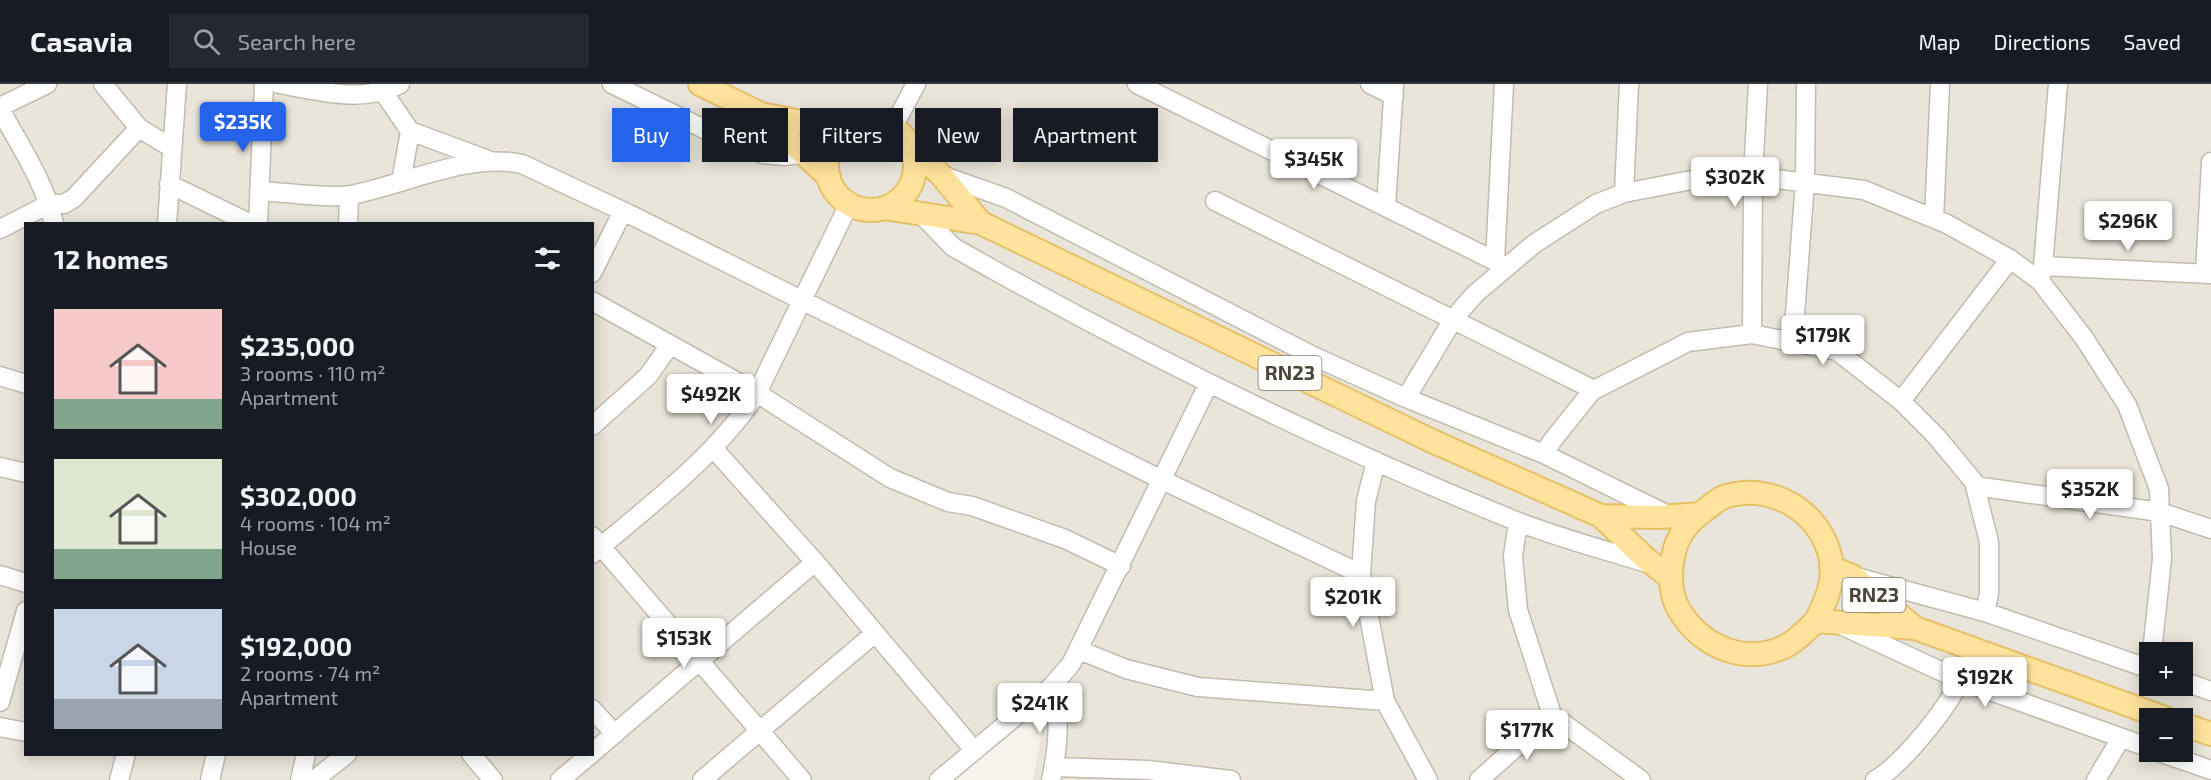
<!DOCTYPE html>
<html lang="en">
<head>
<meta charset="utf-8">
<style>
  :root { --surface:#171b24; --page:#242831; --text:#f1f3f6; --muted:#9ea1a6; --line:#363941; --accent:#2563eb }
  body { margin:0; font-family:"Exo 2",sans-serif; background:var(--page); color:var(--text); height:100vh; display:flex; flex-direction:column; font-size:22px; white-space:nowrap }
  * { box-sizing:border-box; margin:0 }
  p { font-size:20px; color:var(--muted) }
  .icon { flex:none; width:33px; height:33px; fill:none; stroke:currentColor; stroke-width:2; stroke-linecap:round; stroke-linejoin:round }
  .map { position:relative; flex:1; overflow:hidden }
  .side { position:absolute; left:24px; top:138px; width:570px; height:534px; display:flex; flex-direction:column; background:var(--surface); border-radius:0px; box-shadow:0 3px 15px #0003 }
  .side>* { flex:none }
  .banner { position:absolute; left:612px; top:24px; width:570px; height:54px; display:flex; gap:12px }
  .controls { position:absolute; left:2139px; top:558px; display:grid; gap:12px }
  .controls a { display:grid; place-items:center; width:54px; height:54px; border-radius:0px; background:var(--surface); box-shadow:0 3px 15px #0003; font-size:30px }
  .price { position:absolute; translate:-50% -51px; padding:0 14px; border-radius:6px; background:#fff; color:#222; font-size:20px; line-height:39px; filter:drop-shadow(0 2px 3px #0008) }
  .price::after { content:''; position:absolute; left:50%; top:36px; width:18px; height:14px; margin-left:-9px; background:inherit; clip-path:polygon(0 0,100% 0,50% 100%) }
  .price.current { background:var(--accent); color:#fff }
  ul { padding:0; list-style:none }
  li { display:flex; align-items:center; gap:18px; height:150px; padding:0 30px }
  li span { display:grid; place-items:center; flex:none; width:168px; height:120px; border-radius:0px; color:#555 }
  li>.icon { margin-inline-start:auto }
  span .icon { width:72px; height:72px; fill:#fffc; stroke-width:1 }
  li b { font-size:26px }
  h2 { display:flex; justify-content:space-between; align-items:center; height:72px; padding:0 30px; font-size:26px }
  .tag { padding:0 21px; border-radius:0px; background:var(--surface); box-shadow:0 3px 15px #0003; font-size:21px; line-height:54px }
  .tag.current { background:var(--accent); color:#fff }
  header { display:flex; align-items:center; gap:36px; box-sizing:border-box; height:84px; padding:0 30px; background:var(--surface); border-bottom:2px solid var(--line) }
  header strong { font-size:28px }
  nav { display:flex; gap:33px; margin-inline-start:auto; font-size:21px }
  .search { width:420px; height:54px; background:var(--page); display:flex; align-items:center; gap:15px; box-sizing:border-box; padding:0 21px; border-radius:0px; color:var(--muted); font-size:22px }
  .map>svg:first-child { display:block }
  .residential { fill:#eae5da; fill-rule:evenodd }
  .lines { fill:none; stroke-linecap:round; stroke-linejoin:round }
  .minor-casing { stroke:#c2bbae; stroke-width:21 }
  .major-casing { stroke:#e6c16a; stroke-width:26 }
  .minor { stroke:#fff; stroke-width:18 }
  .major { stroke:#ffe39c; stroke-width:22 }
  .labels { text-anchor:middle; stroke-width:4.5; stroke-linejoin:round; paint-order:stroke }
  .shield { fill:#fff; stroke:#817c74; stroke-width:1.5 }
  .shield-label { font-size:20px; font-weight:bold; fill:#4b4439 }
</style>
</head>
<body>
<header>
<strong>Casavia</strong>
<div class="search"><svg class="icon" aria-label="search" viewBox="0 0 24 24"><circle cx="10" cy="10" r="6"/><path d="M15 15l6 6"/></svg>Search here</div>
<nav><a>Map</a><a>Directions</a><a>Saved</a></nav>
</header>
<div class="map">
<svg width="2211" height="696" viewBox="0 0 2211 696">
  <rect width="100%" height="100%" fill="#f6f3ec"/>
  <path class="residential" d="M 0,0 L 2211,0 L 2211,696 L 1033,696 L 1047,620 L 955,696 L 0,696 ZM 26,140 L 592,140 L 592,670 L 26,670 ZM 2150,568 L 2182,568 L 2182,602 L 2150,602 ZM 2150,634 L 2182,634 L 2182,668 L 2150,668 Z"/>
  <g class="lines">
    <defs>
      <path id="minor" d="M 103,0 L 139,44 L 172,64
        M 279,0 C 319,7 363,20 400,0
        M 612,0 L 739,62 L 763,70 L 784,72 L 801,70
        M 1137,0 L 1505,182
        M 1370,0 L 1394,12
        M 384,9 L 410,47 L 488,76
        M 0,23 L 47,0
        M 0,25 C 20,62 45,98 54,140
        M 893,43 L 916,0
        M 941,91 L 1006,114 L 1313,272 L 1406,314 L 1544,370 L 1670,432
        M 401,98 L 410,47
        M 169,100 L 251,140
        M 259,107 C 285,108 328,115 351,111 C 404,101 469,68 522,80 L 629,130 L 1162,396 L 1361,490
        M 1624,109 L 1629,0
        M 1215,117 L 1594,306
        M 1386,121 L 1394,0
        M 922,131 L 953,163 C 1134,266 1323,359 1516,437 C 1559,454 1605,466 1650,480
        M 1934,135 L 1940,0
        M 167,140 L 177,0
        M 258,140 L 264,0
        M 348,140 L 349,111
        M 0,145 L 49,120 L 64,120 L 74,114 L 139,44
        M 1495,177 L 1504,0
        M 2043,182 L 2211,190
        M 592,189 L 623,127
        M 2205,190 L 2211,78
        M 2040,197 L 2043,182 L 2058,0
        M 592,217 L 757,309 L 890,394 L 948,418 L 972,422 L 1065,455 L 1121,482
        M 1752,250 L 1753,92 L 1758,0
        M 1793,257 L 1805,98 L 1806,0
        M 0,292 L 26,300
        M 1406,314 L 1454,234 L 1475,210 L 1534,160 L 1596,120 L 1624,109 L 1728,89 L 1864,106 L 1947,140 L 2010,175 L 2040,197 L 2084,254 L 2127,321 L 2159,405 L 2162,475 L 2152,568
        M 1901,317 L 2010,175
        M 592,342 L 648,292 L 670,261
        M 713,364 L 815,478 L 974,666
        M 1544,370 L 1552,357 L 1592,307 L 1688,258 L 1752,250 L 1837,267 L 1901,317 L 1936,352 L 1974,398 L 1989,458 L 1989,510 L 1985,528
        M 1376,377 L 1366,417 L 1361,490 L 1385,617 L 1428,696
        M 0,383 L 26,389
        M 1975,402 L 2160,428 L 2211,445
        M 1518,438 L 1513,472 L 1518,526 L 1552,631 L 1641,696
        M 592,452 L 802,696
        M 592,470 C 648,423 718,370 757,309 L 849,120
        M 0,491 L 26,499
        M 1856,493 L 1985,528 L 2150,585
        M 1843,542 L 1960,596 L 2150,664
        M 1079,566 L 1126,585 L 1198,603 L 1385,617
        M 2182,597 L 2211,607
        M 0,618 L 26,527
        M 592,625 L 615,650
        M 0,643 L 26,648
        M 2159,668 L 2211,686
        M 592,669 L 815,478
        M 471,670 L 493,696
        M 1054,683 L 1148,686 L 1231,696
        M 119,696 L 126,670
        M 210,696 L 216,670
        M 300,696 L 306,670
        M 314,696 L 347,670
        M 560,696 L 591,670
        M 702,696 L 874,550
        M 939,696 L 1052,602 L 1071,580 L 1209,299
        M 1051,696 C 1058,664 1061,633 1052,602
        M 1479,696 L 1552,631
        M 1875,696 C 1901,682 1948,624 1960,596
        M 2096,696 L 2121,654"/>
      <path id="major" d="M 700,0 L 761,30 L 845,47
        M 761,30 L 829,93
        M827 82a44 44 0 1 1 88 0a44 44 0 1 1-88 0Z
        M 913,65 L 941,91 L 981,139
        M 884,124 L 981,139 L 1432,357 L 1601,432 L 1646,475 L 1671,494
        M 1601,432 L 1660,433 L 1700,430
        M 1831,483 L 1852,492 L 1915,544
        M 1816,537 C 1825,519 1835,498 1831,476 C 1822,428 1771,397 1724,413 C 1716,416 1708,424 1701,429 C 1686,440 1676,455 1673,473 C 1670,489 1670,507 1677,522 C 1698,561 1742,582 1784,563 C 1796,558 1807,545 1816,537 L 1915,544 L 2165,634
        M 2182,640 L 2211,650"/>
    </defs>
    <use href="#minor" class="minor-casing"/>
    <use href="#major" class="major-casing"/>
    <use href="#minor" class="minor"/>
    <use href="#major" class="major"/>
  </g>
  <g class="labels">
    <g class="shield">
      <rect x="1258.5" y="272" width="63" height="34" rx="4.5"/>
      <rect x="1842.5" y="494" width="63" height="34" rx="4.5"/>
    </g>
    <g class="shield-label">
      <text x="1290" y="296">RN23</text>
      <text x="1874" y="518">RN23</text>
    </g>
  </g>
</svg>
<div class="controls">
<a>+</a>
<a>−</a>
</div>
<b class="price current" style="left:243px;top:69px">$235K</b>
<b class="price" style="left:1314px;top:106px">$345K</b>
<b class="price" style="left:1735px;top:124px">$302K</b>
<b class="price" style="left:2128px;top:168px">$296K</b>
<b class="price" style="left:1823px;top:282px">$179K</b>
<b class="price" style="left:711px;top:341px">$492K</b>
<b class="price" style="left:2090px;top:436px">$352K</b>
<b class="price" style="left:1353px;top:544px">$201K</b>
<b class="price" style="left:684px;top:585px">$153K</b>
<b class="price" style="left:1985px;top:624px">$192K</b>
<b class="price" style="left:1040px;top:650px">$241K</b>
<b class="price" style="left:1527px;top:677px">$177K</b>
<div class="banner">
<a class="tag current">Buy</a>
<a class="tag">Rent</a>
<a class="tag">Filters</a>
<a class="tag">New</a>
<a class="tag">Apartment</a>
</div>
<section class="side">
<h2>12 homes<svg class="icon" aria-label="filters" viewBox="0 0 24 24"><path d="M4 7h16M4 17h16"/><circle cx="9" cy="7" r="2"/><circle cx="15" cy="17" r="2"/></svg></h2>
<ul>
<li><span style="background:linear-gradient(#f6c9c9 75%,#7fa58c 0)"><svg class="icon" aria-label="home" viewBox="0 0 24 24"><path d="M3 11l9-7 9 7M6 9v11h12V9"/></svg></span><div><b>$235,000</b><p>3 rooms · 110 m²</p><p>Apartment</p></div></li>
<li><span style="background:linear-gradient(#dfe7d0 75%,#7fa58c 0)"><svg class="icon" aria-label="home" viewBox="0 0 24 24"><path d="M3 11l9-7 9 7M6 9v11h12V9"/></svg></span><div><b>$302,000</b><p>4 rooms · 104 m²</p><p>House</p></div></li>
<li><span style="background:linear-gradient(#c9d6e8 75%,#9aa5b1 0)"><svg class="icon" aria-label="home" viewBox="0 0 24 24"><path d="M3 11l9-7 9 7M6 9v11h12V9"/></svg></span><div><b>$192,000</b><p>2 rooms · 74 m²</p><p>Apartment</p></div></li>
</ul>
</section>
</div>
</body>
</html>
